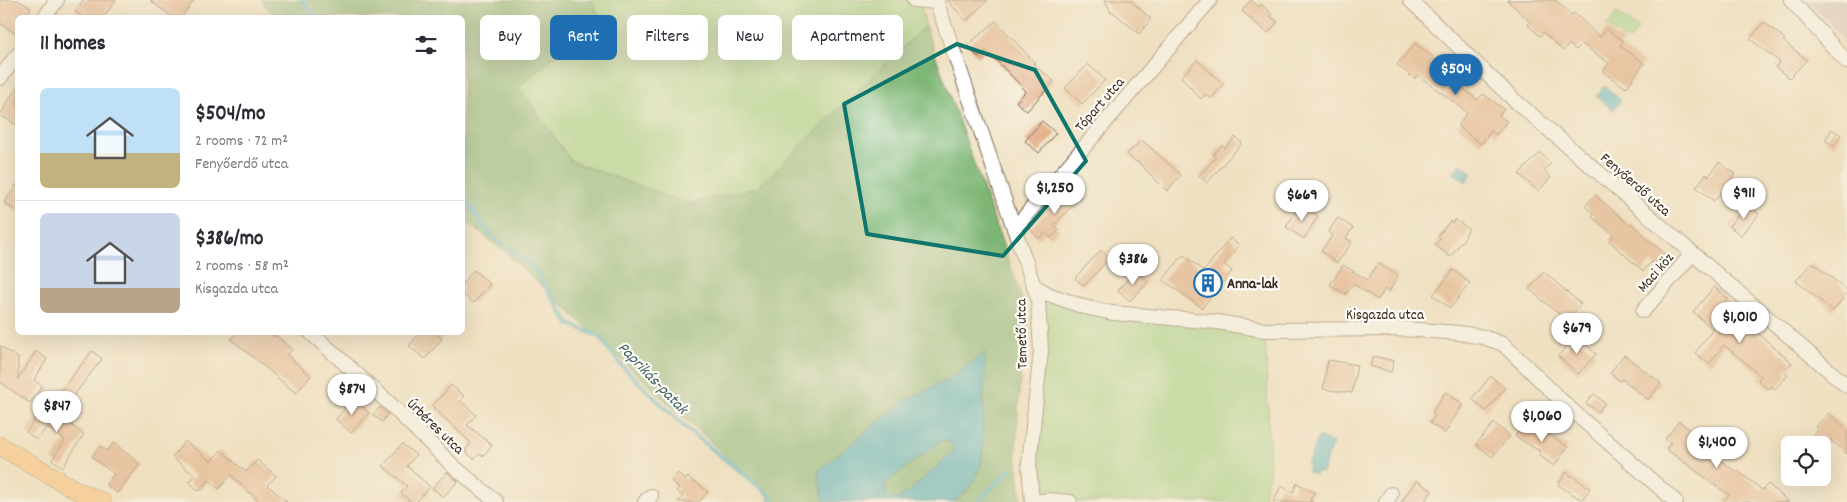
<!DOCTYPE html>
<html lang="en">
<head>
<meta charset="utf-8">
<style>
  :root { --surface:#fff; --page:#f2f2f3; --text:#2b2b33; --muted:#7c7c81; --line:#e1e1e2; --accent:#1f6fb2 }
  body { margin:0; font-family:Dekko,sans-serif; background:var(--page); color:var(--text); height:100vh; display:flex; flex-direction:column; font-size:19px; white-space:nowrap }
  * { box-sizing:border-box; margin:0 }
  p { font-size:16px; color:var(--muted) }
  .icon { flex:none; width:28px; height:28px; fill:none; stroke:currentColor; stroke-width:2; stroke-linecap:round; stroke-linejoin:round }
  .map { position:relative; flex:1; overflow:hidden }
  .drawer { position:absolute; left:15px; top:15px; width:450px; height:320px; display:flex; flex-direction:column; background:var(--surface); border-radius:8px; box-shadow:0 5px 20px #0002 }
  .drawer>* { flex:none }
  .banner { position:absolute; left:480px; top:15px; width:475px; height:45px; display:flex; gap:10px }
  .buttons { position:absolute; left:1781px; top:436px; display:grid; gap:10px }
  .buttons a { display:grid; place-items:center; width:50px; height:50px; border-radius:8px; background:var(--surface); box-shadow:0 5px 20px #0002; font-size:25px }
  .price { position:absolute; translate:-50% -42px; padding:0 11px; border-radius:18px; background:#fff; color:#222; font-size:16px; line-height:32px; filter:drop-shadow(0 1px 2px #0008) }
  .price::after { content:''; position:absolute; left:50%; top:30px; width:15px; height:11px; margin-left:-8px; background:inherit; clip-path:polygon(0 0,100% 0,50% 100%) }
  .price.current { background:var(--accent); color:#fff }
  ul { padding:0; list-style:none }
  li { display:flex; align-items:center; gap:15px; height:125px; padding:0 25px }
  li+li { border-top:1px solid var(--line) }
  li span { display:grid; place-items:center; flex:none; width:140px; height:100px; border-radius:8px; color:#555 }
  li>.icon { margin-inline-start:auto }
  span .icon { width:60px; height:60px; fill:#fffc; stroke-width:1 }
  li b { font-size:21px }
  h2 { display:flex; justify-content:space-between; align-items:center; height:60px; padding:0 25px; font-size:21px }
  .chip { padding:0 18px; border-radius:8px; background:var(--surface); box-shadow:0 5px 20px #0002; font-size:18px; line-height:45px }
  .chip.current { background:var(--accent); color:#fff }
  .map>svg:first-child { display:block }
  .industrial { fill:#d1bfbd }
  .green { fill:#9dd587; stroke:#6c8052 }
  .forest { fill:#7eb674; stroke:#5c7049 }
  .water { fill:#46b1c5; stroke:#406e72; fill-rule:evenodd }
  .lines { fill:none; stroke-linecap:round; stroke-linejoin:round }
  .stream { stroke:#46b1c5; stroke-width:4.5 }
  .building { fill:#e1a57b }
  .minor-casing { stroke:#7a6a57; stroke-width:16 }
  .major-casing { stroke:#7a6a57; stroke-width:19 }
  .minor { stroke:#fff; stroke-width:14 }
  .major { stroke:#febc70; stroke-width:18 }
  .marked { fill:none; stroke:#0f766e; stroke-width:4; stroke-linejoin:round }
  .labels { text-anchor:middle; stroke-width:4.5; stroke-linejoin:round; paint-order:stroke }
  .street-label { font-size:15px; fill:#3b2a1e; stroke:#fdfcf7 }
  .poi-label { font-size:15px; font-weight:bold; fill:#3b2a1e; stroke:#fdfcf7; text-anchor:start }
  .water-label { font-size:16px; font-style:italic; fill:#3f6061; stroke:#fdfcf7 }
</style>
</head>
<body>
<div class="map">
<svg width="1847" height="502" viewBox="0 0 1847 502">
  <rect width="100%" height="100%" fill="#fdfcf7"/>
  <filter id="ink" filterUnits="userSpaceOnUse"><feTurbulence type="fractalNoise" baseFrequency=".02" numOctaves="2"/><feDisplacementMap in="SourceGraphic" scale="10" xChannelSelector="R" yChannelSelector="G"/><feConvolveMatrix kernelMatrix="1 2 1 2 8 2 1 2 1" color-interpolation-filters="sRGB"/></filter>
  <filter id="wash" filterUnits="userSpaceOnUse"><feTurbulence type="fractalNoise" baseFrequency=".0096" numOctaves="4" result="noise"/><feDisplacementMap in="SourceGraphic" scale="20" xChannelSelector="R" yChannelSelector="G"/><feGaussianBlur stdDeviation="1.12" result="paint"/><feColorMatrix in="noise" values="0 0 0 0 0 0 0 0 0 0 0 0 0 0 0 0 0 1.4 0 .05"/><feComposite in="paint" operator="in"/></filter>
  <g filter="url(#wash)">
    <rect width="100%" height="100%" fill="#efe0c1"/>
    <path class="industrial" d="M 1809,0 L 1847,0 L 1847,45 Z"/>
    <path class="green" d="M 592,0 L 920,0 L 925,26 L 757,188 L 688,204 L 571,161 L 519,87 L 599,17 Z
      M 1617,13 L 1638,29 L 1628,42 L 1607,26 Z
      M 1038,298 L 1084,307 L 1265,330 L 1270,468 L 1263,502 L 1032,502 Z"/>
    <path class="forest" d="M 262,0 L 592,0 L 599,17 L 519,87 L 571,161 L 688,204 L 757,188 L 925,26 L 1024,304 L 1016,451 L 1021,499 L 1017,502 L 954,502 L 970,488 L 985,353 L 951,378 L 913,397 L 906,398 L 901,404 L 821,468 L 818,473 L 824,502 L 768,502 L 769,496 L 505,252 L 463,219 L 462,18 L 274,17 Z
      M 942,440 L 953,444 L 954,450 L 951,454 L 905,495 C 892,502 882,498 887,482 Z"/>
    <path class="water" d="M 1604,86 L 1621,100 L 1613,110 L 1596,96 Z
      M 1460,164 L 1473,173 L 1466,182 L 1453,173 Z
      M 985,353 L 982,461 C 976,481 969,489 954,502 L 824,502 L 818,473 L 821,468 L 901,404 L 906,398 L 913,397 L 951,378 ZM 942,440 L 953,444 L 954,450 L 951,454 L 905,495 C 892,502 882,498 887,482 Z
      M 1318,437 L 1333,443 L 1322,473 L 1317,471 L 1315,475 L 1307,472 L 1309,467 L 1307,465 Z"/>
    <g class="lines">
      <path class="stream" d="M 302,0 L 318,18
        M 462,201 L 469,205 L 491,236 L 527,261 L 540,277 L 569,324 L 599,336 L 621,365 L 687,429 L 772,497 L 771,502
        M 977,502 L 1011,469"/>
    </g>
    <g id="blocks">
      <path class="building" d="M 0,0 L 18,0 L 31,8 L 25,18 L 18,18 L 18,35 L 0,23 Z
        M 83,0 L 116,0 L 103,18 L 83,18 L 75,11 Z
        M 150,0 L 194,0 L 181,18 L 173,18 Z
        M 947,0 L 988,0 L 966,21 Z
        M 1105,0 L 1130,0 L 1151,19 L 1139,34 L 1113,12 L 1111,13 Z
        M 1251,0 L 1259,7 L 1261,4 L 1272,14 L 1270,16 L 1278,22 L 1268,33 L 1242,11 Z
        M 1507,0 L 1555,0 L 1572,15 L 1574,13 L 1600,37 L 1606,29 L 1623,41 L 1620,46 L 1644,63 L 1626,88 L 1603,72 L 1609,63 L 1582,44 L 1576,50 L 1569,44 L 1563,51 L 1543,32 L 1540,36 L 1528,25 L 1530,22 Z
        M 996,21 L 1035,63 L 1033,64 L 1054,81 L 1027,111 L 1016,102 L 1026,91 L 986,50 L 978,57 L 968,45 Z
        M 1764,22 L 1785,39 L 1783,41 L 1807,60 L 1789,78 L 1775,67 L 1780,62 L 1750,39 Z
        M 1415,43 L 1433,57 L 1429,62 L 1478,100 L 1483,94 L 1504,109 L 1499,116 L 1507,121 L 1496,135 L 1491,131 L 1481,144 L 1458,126 L 1467,113 L 1463,109 L 1418,75 L 1415,79 L 1397,65 Z
        M 1197,60 L 1223,84 L 1211,99 L 1206,94 L 1201,99 L 1181,77 Z
        M 1088,64 L 1105,80 L 1082,104 L 1065,88 Z
        M 18,85 L 18,126 L 0,115 Z
        M 1042,121 L 1056,133 L 1039,153 L 1025,141 Z
        M 1832,129 L 1841,135 L 1834,146 L 1825,140 Z
        M 1235,137 L 1242,143 L 1207,183 L 1199,176 L 1216,157 L 1213,155 L 1222,145 L 1225,148 Z
        M 1142,140 L 1181,175 L 1167,191 L 1137,161 L 1136,162 L 1127,154 Z
        M 1540,153 L 1551,163 L 1544,171 L 1551,178 L 1538,191 L 1519,174 Z
        M 1719,162 L 1735,174 L 1714,201 L 1696,187 L 1706,174 L 1709,176 Z
        M 18,183 L 18,212 L 4,203 Z
        M 1071,188 L 1081,197 L 1054,225 L 1059,230 L 1051,238 L 1045,233 L 1039,239 L 1030,229 Z
        M 1595,195 L 1630,225 L 1631,223 L 1644,234 L 1642,235 L 1673,260 L 1663,272 L 1651,262 L 1643,271 L 1609,241 L 1614,235 L 1592,217 L 1594,214 L 1585,206 Z
        M 1301,204 L 1318,216 L 1304,239 L 1286,227 Z
        M 1747,204 L 1759,214 L 1741,235 L 1729,226 Z
        M 1338,218 L 1353,228 L 1346,238 L 1352,242 L 1337,263 L 1321,251 L 1333,235 L 1328,232 Z
        M 1455,219 L 1469,229 L 1465,235 L 1466,236 L 1450,257 L 1435,245 L 1441,238 L 1438,236 L 1450,221 L 1452,223 Z
        M 1230,238 L 1239,245 L 1224,264 L 1232,271 L 1202,308 L 1163,280 L 1183,255 L 1204,271 Z
        M 1101,250 L 1110,258 L 1084,286 L 1075,278 Z
        M 1812,262 L 1847,290 L 1847,293 L 1833,311 L 1796,281 Z
        M 1378,263 L 1398,276 L 1389,292 L 1385,289 L 1378,300 L 1353,284 L 1346,294 L 1330,285 L 1343,265 L 1367,280 Z
        M 474,270 L 490,284 L 474,303 L 462,294 L 462,284 Z
        M 1453,270 L 1470,283 L 1450,308 L 1433,295 Z
        M 1135,271 L 1148,282 L 1130,301 L 1118,290 Z
        M 1544,272 L 1581,304 L 1567,321 L 1529,289 Z
        M 1714,287 L 1728,299 L 1715,314 L 1745,337 L 1752,328 L 1792,363 L 1784,372 L 1788,375 L 1775,389 L 1772,386 L 1768,389 L 1758,380 L 1761,376 L 1724,345 L 1709,364 L 1695,353 L 1713,329 L 1693,312 Z
        M 237,332 L 268,332 L 274,337 L 275,335 L 292,349 L 287,355 L 311,376 L 296,393 L 231,339 Z
        M 420,332 L 434,332 L 442,339 L 425,359 L 409,346 Z
        M 1576,336 L 1596,354 L 1578,374 L 1558,356 Z
        M 0,346 L 18,358 L 18,379 L 36,351 L 47,359 L 34,380 L 42,386 L 30,403 L 0,382 Z
        M 92,351 L 102,359 L 71,399 L 61,391 Z
        M 1624,355 L 1661,383 L 1648,400 L 1622,379 L 1620,381 L 1610,373 Z
        M 1373,356 L 1394,361 L 1391,372 L 1370,366 Z
        M 1328,360 L 1357,365 L 1352,393 L 1323,389 Z
        M 1491,376 L 1505,388 L 1486,411 L 1472,399 Z
        M 451,385 L 464,396 L 460,400 L 476,415 L 467,425 L 492,445 L 483,456 L 479,454 L 474,459 L 465,451 L 471,443 L 432,406 Z
        M 1445,392 L 1463,404 L 1445,433 L 1430,423 L 1435,415 L 1432,413 Z
        M 1594,394 L 1605,403 L 1598,412 L 1586,403 Z
        M 354,399 L 369,413 L 351,433 L 336,419 Z
        M 45,406 L 84,434 L 63,467 L 52,460 L 65,440 L 47,427 L 37,440 L 26,432 Z
        M 380,407 L 388,414 L 382,422 L 373,415 Z
        M 1829,413 L 1847,430 L 1847,454 L 1830,439 L 1825,445 L 1814,435 L 1818,430 L 1815,427 Z
        M 1526,420 L 1568,447 L 1554,466 L 1539,455 L 1541,452 L 1515,436 Z
        M 1679,421 L 1696,435 L 1693,438 L 1736,472 L 1737,470 L 1762,490 L 1768,484 L 1789,502 L 1723,502 L 1729,495 L 1666,449 L 1671,443 L 1665,439 Z
        M 1494,423 L 1510,436 L 1492,457 L 1476,444 Z
        M 185,441 L 211,461 L 221,450 L 246,472 L 257,460 L 276,476 L 267,485 L 287,502 L 260,502 L 231,475 L 219,489 L 209,480 L 199,491 L 189,482 L 195,476 L 172,457 Z
        M 114,443 L 140,464 L 117,493 L 106,485 L 114,474 L 92,457 L 100,446 L 107,451 Z
        M 402,444 L 416,455 L 407,466 L 430,487 L 416,502 L 411,502 L 401,493 L 407,486 L 383,466 Z
        M 447,472 L 458,481 L 443,497 L 432,488 Z
        M 1566,472 L 1590,488 L 1582,500 L 1558,485 Z
        M 678,473 L 686,480 L 688,477 L 695,483 L 696,482 L 708,492 L 699,502 L 678,502 L 683,496 L 676,491 L 679,488 L 671,481 Z
        M 1417,480 L 1432,491 L 1424,502 L 1401,502 Z
        M 1297,483 L 1314,492 L 1310,500 L 1313,502 L 1273,502 L 1281,486 L 1293,492 Z"/>
    </g>
  </g>
  <g filter="url(#ink)">
    <use href="#blocks" fill-opacity="0" stroke="#7a6a57" stroke-width="1"/>
    <g class="lines">
      <defs>
        <path id="minor" d="M 914,0 L 937,2
          M 936,0 L 1038,298 L 1041,351 L 1029,464 L 1032,502
          M 1410,0 L 1513,99 L 1847,386
          M 1791,0 L 1847,62
          M 44,18 L 57,0
          M 0,78 L 18,54
          M 1014,229 L 1210,0
          M 1036,287 L 1048,294 L 1084,307 L 1113,313 L 1217,322 L 1265,330 L 1405,329 L 1459,333 L 1483,337 L 1503,344 L 1567,406 L 1676,502
          M 1643,311 L 1692,254
          M 310,332 L 389,403 L 451,464 L 496,502
          M 645,502 L 651,496
          M 1032,502 L 1049,500 L 1070,502
          M 1386,502 L 1391,494"/>
        <path id="major" d="M 0,446 L 76,490 L 102,502"/>
      </defs>
      <use href="#minor" class="minor-casing"/>
      <use href="#major" class="major-casing"/>
      <use href="#minor" class="minor"/>
      <use href="#major" class="major"/>
    </g>
  </g>
  <path d="M0 0H1847V502H0ZM 957,44 L 1035,70 L 1086,161 L 1003,256 L 867,234 L 844,104 Z" fill="#efe0c1" fill-opacity=".55" fill-rule="evenodd"/>
  <path class="marked" d="M 957,44 L 1035,70 L 1086,161 L 1003,256 L 867,234 L 844,104 Z"/>
  <defs>
    <symbol id="building-ring" viewBox="-11 -11 22 22"><circle r="9.5" fill="#fdfcf7" stroke="#1f6fb2" stroke-width="1.5"/><path d="M-4-6H4V6H1V3H-1V6H-4ZM-2.5-4.3h1.7v1.8h-1.7ZM.8-4.3h1.7v1.8H.8ZM-2.5-1h1.7V.8h-1.7ZM.8-1h1.7V.8H.8Z" fill="#1f6fb2"/></symbol>
  </defs>
  <g fill-rule="evenodd">
    <use href="#building-ring" x="1192" y="267" width="32" height="32"/>
  </g>
  <g class="labels">
    <g class="street-label">
      <text transform="translate(1099 104) rotate(-49)" y="5">Tópart utca</text>
      <text transform="translate(1636 184) rotate(41)" y="5">Fenyőerdő utca</text>
      <text transform="translate(1655 272) rotate(-49)" y="5">Maci köz</text>
      <text x="1385" y="319">Kisgazda utca</text>
      <text transform="translate(1021 334) rotate(-91)" y="5">Temető utca</text>
      <text transform="translate(436 426) rotate(44)" y="5">Úrbéres utca</text>
    </g>
    <g class="poi-label">
      <text x="1227" y="288">Anna-lak</text>
    </g>
    <g class="water-label">
      <text transform="translate(654 377) rotate(46)" y="6">Paprikás-patak</text>
    </g>
  </g>
</svg>
<div class="buttons">
<a><svg class="icon" aria-label="locate" viewBox="0 0 24 24"><circle cx="12" cy="12" r="6"/><path d="M12 2v4M12 18v4M2 12h4M18 12h4"/></svg></a>
</div>
<b class="price current" style="left:1456px;top:96px">$504</b>
<b class="price" style="left:1055px;top:215px">$1,250</b>
<b class="price" style="left:1744px;top:220px">$911</b>
<b class="price" style="left:1302px;top:222px">$669</b>
<b class="price" style="left:1133px;top:286px">$386</b>
<b class="price" style="left:1740px;top:344px">$1,010</b>
<b class="price" style="left:1577px;top:355px">$679</b>
<b class="price" style="left:352px;top:416px">$874</b>
<b class="price" style="left:57px;top:433px">$847</b>
<b class="price" style="left:1542px;top:443px">$1,060</b>
<b class="price" style="left:1717px;top:469px">$1,400</b>
<div class="banner">
<a class="chip">Buy</a>
<a class="chip current">Rent</a>
<a class="chip">Filters</a>
<a class="chip">New</a>
<a class="chip">Apartment</a>
</div>
<section class="drawer">
<h2>11 homes<svg class="icon" aria-label="filters" viewBox="0 0 24 24"><path d="M4 7h16M4 17h16"/><circle cx="9" cy="7" r="2"/><circle cx="15" cy="17" r="2"/></svg></h2>
<ul>
<li><span style="background:linear-gradient(#bfe0f5 65%,#c2b280 0)"><svg class="icon" aria-label="home" viewBox="0 0 24 24"><path d="M3 11l9-7 9 7M6 9v11h12V9"/></svg></span><div><b>$504/mo</b><p>2 rooms · 72 m²</p><p>Fenyőerdő utca</p></div></li>
<li><span style="background:linear-gradient(#c9d6e8 75%,#b9a48a 0)"><svg class="icon" aria-label="home" viewBox="0 0 24 24"><path d="M3 11l9-7 9 7M6 9v11h12V9"/></svg></span><div><b>$386/mo</b><p>2 rooms · 58 m²</p><p>Kisgazda utca</p></div></li>
</ul>
</section>
</div>
</body>
</html>
